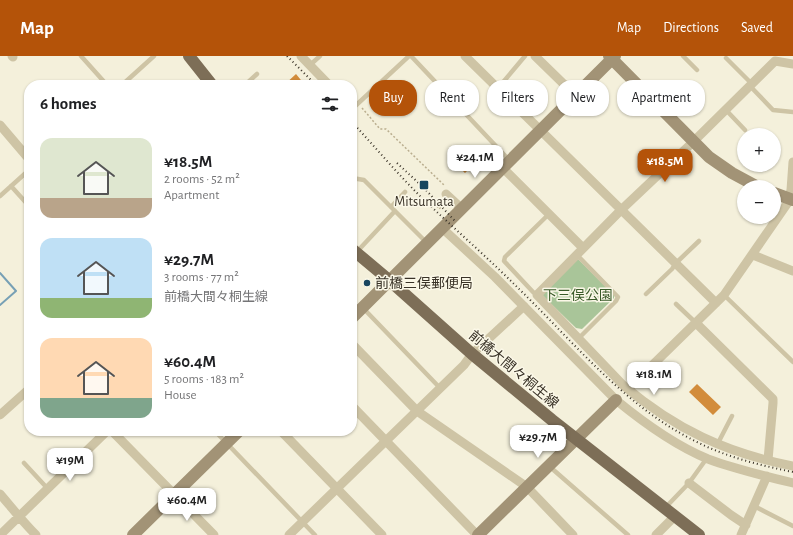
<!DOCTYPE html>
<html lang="en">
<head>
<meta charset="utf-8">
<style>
  :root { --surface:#fff; --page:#f6f6f6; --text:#202124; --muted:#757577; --accent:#b45309 }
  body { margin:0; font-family:"Alegreya Sans","Noto Sans JP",sans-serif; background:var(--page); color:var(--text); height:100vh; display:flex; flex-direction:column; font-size:15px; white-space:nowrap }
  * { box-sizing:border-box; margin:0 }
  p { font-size:13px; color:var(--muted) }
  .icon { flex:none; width:22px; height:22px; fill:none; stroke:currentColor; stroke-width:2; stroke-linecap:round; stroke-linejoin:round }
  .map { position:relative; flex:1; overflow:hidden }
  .sheet { position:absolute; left:24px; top:24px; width:333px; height:356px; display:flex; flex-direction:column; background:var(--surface); border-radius:16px; box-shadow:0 1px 3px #0004 }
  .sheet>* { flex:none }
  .hud { position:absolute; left:369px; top:24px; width:364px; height:36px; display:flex; gap:8px }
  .buttons { position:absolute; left:737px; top:72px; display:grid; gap:8px }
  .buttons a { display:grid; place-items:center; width:44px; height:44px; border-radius:50%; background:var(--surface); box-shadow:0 1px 3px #0004; font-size:20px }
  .price { position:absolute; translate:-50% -34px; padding:0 9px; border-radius:8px; background:#fff; color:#222; font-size:13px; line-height:26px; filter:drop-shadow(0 1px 2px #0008) }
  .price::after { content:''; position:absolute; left:50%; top:24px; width:12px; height:9px; margin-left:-6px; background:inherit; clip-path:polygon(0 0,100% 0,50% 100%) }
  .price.current { background:var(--accent); color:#fff }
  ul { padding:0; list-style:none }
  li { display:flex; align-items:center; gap:12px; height:100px; padding:0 16px }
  li span { display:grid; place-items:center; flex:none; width:112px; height:80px; border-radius:12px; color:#555 }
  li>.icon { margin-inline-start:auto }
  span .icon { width:48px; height:48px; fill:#fffc; stroke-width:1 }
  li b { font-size:17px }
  h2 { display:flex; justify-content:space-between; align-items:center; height:48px; padding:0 16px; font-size:17px }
  .chip { padding:0 14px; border-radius:16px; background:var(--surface); box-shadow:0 1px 3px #0004; font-size:14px; line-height:36px }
  .chip.current { background:var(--accent); color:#fff }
  header { display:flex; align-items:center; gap:24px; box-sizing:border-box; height:56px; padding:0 20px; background:var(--accent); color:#fff }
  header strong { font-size:19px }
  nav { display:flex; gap:22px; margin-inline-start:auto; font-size:14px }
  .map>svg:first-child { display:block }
  .green { fill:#a9c599 }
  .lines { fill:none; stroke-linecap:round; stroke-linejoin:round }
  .stream { stroke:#77a0b5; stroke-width:2 }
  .building { fill:#d28c3b }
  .path { stroke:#baae8f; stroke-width:1.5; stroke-dasharray:2 2; stroke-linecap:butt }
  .lane { stroke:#cec4a5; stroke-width:4.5 }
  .street { stroke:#cec4a5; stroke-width:9 }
  .secondary { stroke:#a29376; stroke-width:12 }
  .primary { stroke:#7d6e57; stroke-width:12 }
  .rail { stroke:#393227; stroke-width:2; stroke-dasharray:1 3; stroke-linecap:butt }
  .poi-dot { fill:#18465f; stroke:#fbf8e8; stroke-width:1.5 }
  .labels { text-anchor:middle; stroke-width:3; stroke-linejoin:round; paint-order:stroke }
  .poi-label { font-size:14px; fill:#393227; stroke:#fbf8e8 }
  .park-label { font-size:14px; fill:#395a28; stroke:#fbf8e8 }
  .street-label { font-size:14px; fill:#393227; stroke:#fbf8e8 }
</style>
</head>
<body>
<header>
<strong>Map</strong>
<nav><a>Map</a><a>Directions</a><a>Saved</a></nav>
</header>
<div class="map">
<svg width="793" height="479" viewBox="0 0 793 479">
  <rect width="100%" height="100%" fill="#f4f0db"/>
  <path class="green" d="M 577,202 L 614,239 L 614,242 L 582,273 L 576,272 L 541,238 Z"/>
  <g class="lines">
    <path class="stream" d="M 0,217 L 16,235 L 0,249"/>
  </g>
  <path class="building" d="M 296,18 L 305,29 L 284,29 Z
    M 473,91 L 482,100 L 465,117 L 455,107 Z
    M 697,328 L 721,351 L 713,359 L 689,336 Z"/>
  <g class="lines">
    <path class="path" d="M 362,52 L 380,73 L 386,73 L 445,130
      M 437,150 L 439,153 L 443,149 L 444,146"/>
    <path class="lane" d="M 81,0 L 107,29
      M 411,0 L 510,105
      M 683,0 L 697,14
      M 726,2 L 752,28
      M 310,9 L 320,0
      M 122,29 L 154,0
      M 245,29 L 257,18
      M 750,30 L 773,54 L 793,56
      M 497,31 L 499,31 L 525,0
      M 352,53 L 409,0
      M 726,54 L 745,74
      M 352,122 L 364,124 L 426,186
      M 11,130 L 29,150
      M 0,140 L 29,114
      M 391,151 L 405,136
      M 577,199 L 618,241 L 616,245 L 578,283
      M 352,201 L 395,155
      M 646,238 L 672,213 L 676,207 L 699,185
      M 537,239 L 533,236 L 504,205 L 505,201 L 549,158
      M 724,239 L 793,306
      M 676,248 L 696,267
      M 364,253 L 440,332
      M 215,375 L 315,479
      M 717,389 L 732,360
      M 24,407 L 48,433
      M 549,410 L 628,479
      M 754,450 L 793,470
      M 665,452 L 689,427 L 707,402"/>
    <path class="street" d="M 12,0 L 13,1
      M 301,0 L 329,29
      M 465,0 L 716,247
      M 535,0 L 575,39
      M 793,8 L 775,5 L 693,86 L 621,154 L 537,239 L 623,329 C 675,373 726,397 793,410
      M 352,52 L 352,53
      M 0,69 L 29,103
      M 503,112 L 583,192
      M 446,138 L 459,150
      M 442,172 L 495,221 L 616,344 C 644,367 674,389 708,403 C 735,413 764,420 793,427
      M 753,199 L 793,215
      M 696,267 L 773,343 L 773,347 L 768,404
      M 352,288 L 417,355 L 527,431 L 573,479
      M 628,333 L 724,239 L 787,148 L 791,134 L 793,106
      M 352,350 L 477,479
      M 0,359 L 29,333
      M 112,375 L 214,479
      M 281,375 L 382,479
      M 689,427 L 731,459 L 746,469
      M 0,438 C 12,452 23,466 36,479
      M 0,479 L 107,375
      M 289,479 L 464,309 L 472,298 L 524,250
      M 656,479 L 675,460
      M 741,479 L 767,420"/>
    <path class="secondary" d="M 609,0 L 709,101 L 732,117 L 758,131
      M 774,137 L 793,144
      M 352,262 L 615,0
      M 133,479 L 239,375
      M 478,479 L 616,344"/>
    <path class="primary" d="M 189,0 L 212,29
      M 352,193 L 389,224 L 472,298 L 552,364 L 699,479"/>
    <path class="rail" d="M 287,0 L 316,29
      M 352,66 C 374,90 396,116 419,139 C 451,170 485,199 516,230 C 573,285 624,350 695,385 C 726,401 759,409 793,416
      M 397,107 L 424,132 L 455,165"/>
  </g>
  <g class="poi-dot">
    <rect x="419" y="124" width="10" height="10" rx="2"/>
    <circle cx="367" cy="227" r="4"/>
  </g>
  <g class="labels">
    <g class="poi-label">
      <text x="424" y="150">Mitsumata</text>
      <text x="375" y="232" text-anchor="start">前橋三俣郵便局</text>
    </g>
    <g class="park-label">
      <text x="578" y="244">下三俣公園</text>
    </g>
    <g class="street-label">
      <text transform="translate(514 313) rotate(40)" y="5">前橋大間々桐生線</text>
    </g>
  </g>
</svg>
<div class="buttons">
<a>+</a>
<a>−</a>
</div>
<b class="price" style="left:475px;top:123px">¥24.1M</b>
<b class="price current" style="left:665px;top:127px">¥18.5M</b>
<b class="price" style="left:654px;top:340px">¥18.1M</b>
<b class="price" style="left:538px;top:403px">¥29.7M</b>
<b class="price" style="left:70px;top:426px">¥19M</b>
<b class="price" style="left:187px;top:466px">¥60.4M</b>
<div class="hud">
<a class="chip current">Buy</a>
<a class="chip">Rent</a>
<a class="chip">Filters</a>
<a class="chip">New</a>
<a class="chip">Apartment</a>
</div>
<section class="sheet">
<h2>6 homes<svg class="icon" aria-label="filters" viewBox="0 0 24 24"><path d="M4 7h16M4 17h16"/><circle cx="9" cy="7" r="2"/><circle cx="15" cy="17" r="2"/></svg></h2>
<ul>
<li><span style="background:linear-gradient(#dfe7d0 75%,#b9a48a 0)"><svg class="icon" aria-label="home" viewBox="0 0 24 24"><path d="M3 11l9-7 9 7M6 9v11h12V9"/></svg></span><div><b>¥18.5M</b><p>2 rooms · 52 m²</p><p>Apartment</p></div></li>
<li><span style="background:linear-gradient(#bfe0f5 75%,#8fb573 0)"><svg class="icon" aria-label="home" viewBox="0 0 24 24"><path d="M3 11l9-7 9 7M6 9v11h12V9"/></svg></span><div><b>¥29.7M</b><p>3 rooms · 77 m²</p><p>前橋大間々桐生線</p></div></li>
<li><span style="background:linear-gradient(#ffd9b3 75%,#7fa58c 0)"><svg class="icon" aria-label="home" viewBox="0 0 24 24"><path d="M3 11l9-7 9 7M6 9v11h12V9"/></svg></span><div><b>¥60.4M</b><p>5 rooms · 183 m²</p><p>House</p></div></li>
</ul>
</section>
</div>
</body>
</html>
